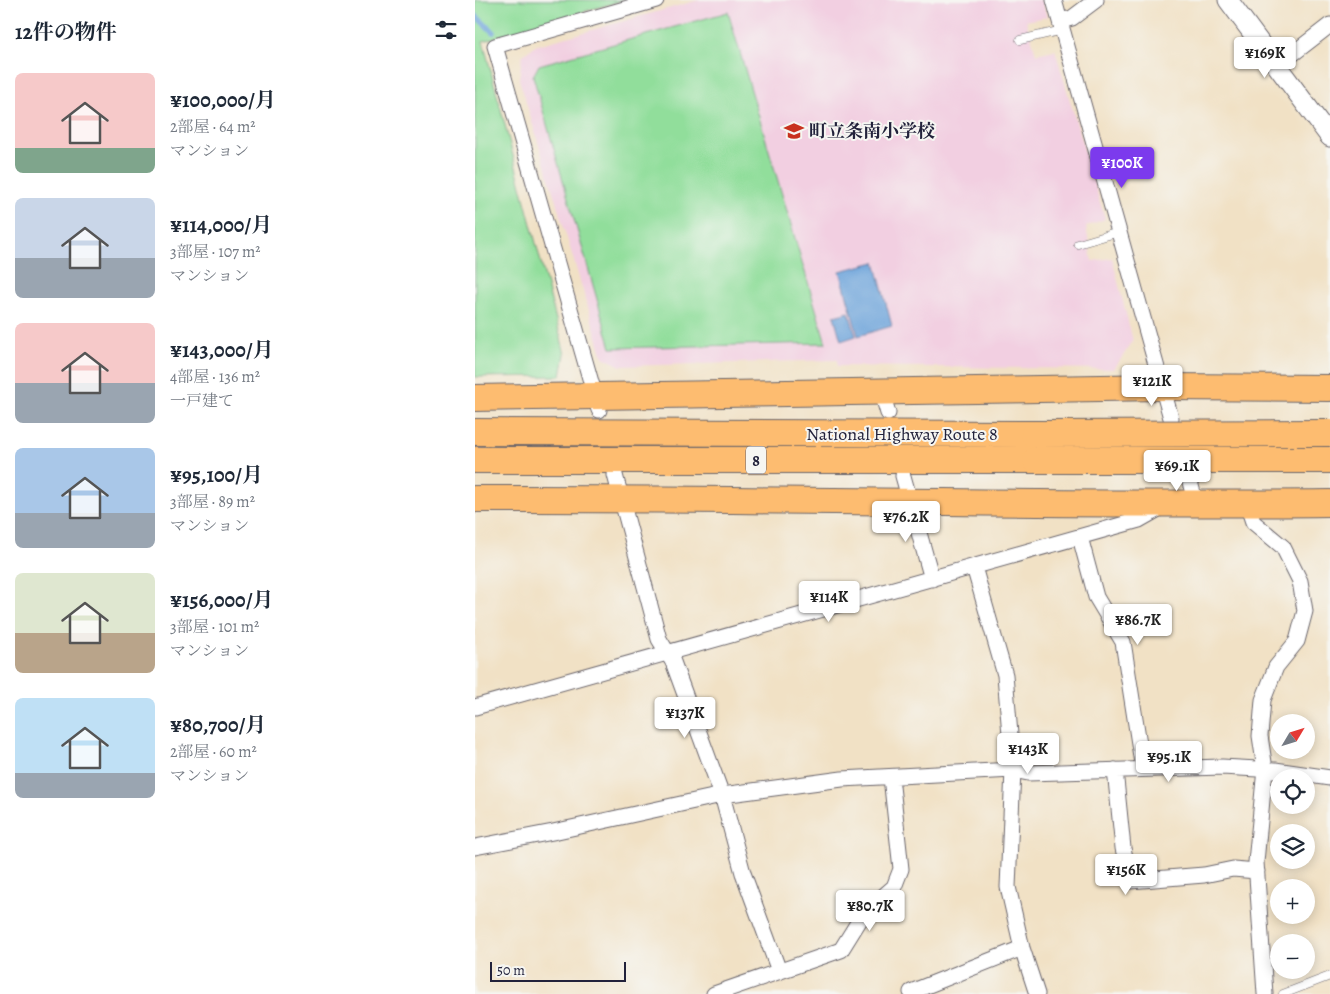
<!DOCTYPE html>
<html lang="ja">
<head>
<meta charset="utf-8">
<style>
  :root { --surface:#fff; --page:#f2f2f3; --text:#1f2937; --muted:#747a83; --accent:#7c3aed }
  body { margin:0; font-family:Alegreya,"Noto Serif JP",serif; background:var(--page); color:var(--text); height:100vh; display:flex; flex-direction:column; font-size:19px; white-space:nowrap }
  * { box-sizing:border-box; margin:0 }
  p { font-size:16px; color:var(--muted) }
  .icon { flex:none; width:28px; height:28px; fill:none; stroke:currentColor; stroke-width:2; stroke-linecap:round; stroke-linejoin:round }
  .map { position:relative; flex:1; overflow:hidden }
  .details { display:flex; flex-direction:column; background:var(--surface); width:475px }
  .details>* { flex:none }
  .needle { width:32px; rotate:52deg }
  .buttons { position:absolute; left:795px; top:714px; display:grid; gap:10px }
  .buttons a { display:grid; place-items:center; width:45px; height:45px; border-radius:50%; background:var(--surface); box-shadow:0 2px 12px #0003; font-size:25px }
  .scale { position:absolute; left:15px; bottom:12px; width:136px; box-sizing:border-box; padding-left:5px; border:2px solid #22223b; border-top:0; font-size:14px; line-height:18px; white-space:nowrap; color:#22223b; -webkit-text-stroke:4px #f6f6f2; paint-order:stroke }
  .price { position:absolute; translate:-50% -42px; padding:0 11px; border-radius:5px; background:#fff; color:#222; font-size:16px; line-height:32px; filter:drop-shadow(0 1px 2px #0008) }
  .price::after { content:''; position:absolute; left:50%; top:30px; width:15px; height:11px; margin-left:-8px; background:inherit; clip-path:polygon(0 0,100% 0,50% 100%) }
  .price.selected { background:var(--accent); color:#fff }
  ul { padding:0; list-style:none }
  li { display:flex; align-items:center; gap:15px; height:125px; padding:0 15px }
  li span { display:grid; place-items:center; flex:none; width:140px; height:100px; border-radius:8px; color:#555 }
  li>.icon { margin-inline-start:auto }
  span .icon { width:60px; height:60px; fill:#fffc; stroke-width:1 }
  li b { font-size:21px }
  h2 { display:flex; justify-content:space-between; align-items:center; height:60px; padding:0 15px; font-size:21px }
  main { display:flex; flex:1; min-height:0 }
  .map>svg:first-child { display:block }
  .built { fill:#f2cfe1 }
  .green { fill:#91de9b; stroke:#5a806b }
  .water { fill:#6ca3da; stroke:#47628a }
  .lines { fill:none; stroke-linecap:round; stroke-linejoin:round }
  .stream { stroke:#6ca3da; stroke-width:5.5 }
  .service-casing { stroke:#6a656b; stroke-width:9 }
  .minor-casing { stroke:#6a656b; stroke-width:17 }
  .tertiary-casing { stroke:#6a656b; stroke-width:21 }
  .trunk-casing { stroke:#6a656b; stroke-width:28 }
  .service { stroke:#fff; stroke-width:8 }
  .minor { stroke:#fff; stroke-width:15 }
  .tertiary { stroke:#fff; stroke-width:19 }
  .trunk { stroke:#fdbc6f; stroke-width:26 }
  .trunk-bridge-casing { stroke:#6a656b; stroke-width:28; stroke-linecap:butt }
  .trunk-bridge { stroke:#fdbc6f; stroke-width:26 }
  .labels { text-anchor:middle; stroke-width:4; stroke-linejoin:round; paint-order:stroke }
  .shield { fill:#f6f6f2; stroke:#626272; stroke-width:1 }
  .shield-label { font-size:16px; font-weight:bold; fill:#22223b }
  .poi-label { font-size:18px; font-weight:bold; fill:#22223b; stroke:#f6f6f2; text-anchor:start }
  .street-label { font-size:18px; fill:#22223b; stroke:#f6f6f2 }
</style>
</head>
<body>
<main>
<section class="details">
<h2>12件の物件<svg class="icon" aria-label="filters" viewBox="0 0 24 24"><path d="M4 7h16M4 17h16"/><circle cx="9" cy="7" r="2"/><circle cx="15" cy="17" r="2"/></svg></h2>
<ul>
<li><span style="background:linear-gradient(#f6c9c9 75%,#7fa58c 0)"><svg class="icon" aria-label="home" viewBox="0 0 24 24"><path d="M3 11l9-7 9 7M6 9v11h12V9"/></svg></span><div><b>¥100,000/月</b><p>2部屋 · 64 m²</p><p>マンション</p></div></li>
<li><span style="background:linear-gradient(#c9d6e8 60%,#9aa5b1 0)"><svg class="icon" aria-label="home" viewBox="0 0 24 24"><path d="M3 11l9-7 9 7M6 9v11h12V9"/></svg></span><div><b>¥114,000/月</b><p>3部屋 · 107 m²</p><p>マンション</p></div></li>
<li><span style="background:linear-gradient(#f6c9c9 60%,#9aa5b1 0)"><svg class="icon" aria-label="home" viewBox="0 0 24 24"><path d="M3 11l9-7 9 7M6 9v11h12V9"/></svg></span><div><b>¥143,000/月</b><p>4部屋 · 136 m²</p><p>一戸建て</p></div></li>
<li><span style="background:linear-gradient(#a9c7e8 65%,#9aa5b1 0)"><svg class="icon" aria-label="home" viewBox="0 0 24 24"><path d="M3 11l9-7 9 7M6 9v11h12V9"/></svg></span><div><b>¥95,100/月</b><p>3部屋 · 89 m²</p><p>マンション</p></div></li>
<li><span style="background:linear-gradient(#dfe7d0 60%,#b9a48a 0)"><svg class="icon" aria-label="home" viewBox="0 0 24 24"><path d="M3 11l9-7 9 7M6 9v11h12V9"/></svg></span><div><b>¥156,000/月</b><p>3部屋 · 101 m²</p><p>マンション</p></div></li>
<li><span style="background:linear-gradient(#bfe0f5 75%,#9aa5b1 0)"><svg class="icon" aria-label="home" viewBox="0 0 24 24"><path d="M3 11l9-7 9 7M6 9v11h12V9"/></svg></span><div><b>¥80,700/月</b><p>2部屋 · 60 m²</p><p>マンション</p></div></li>
</ul>
</section>
<div class="map">
<svg width="855" height="994" viewBox="0 0 855 994">
  <rect width="100%" height="100%" fill="#f6f6f2"/>
  <filter id="ink" filterUnits="userSpaceOnUse"><feTurbulence type="fractalNoise" baseFrequency=".02" numOctaves="2"/><feDisplacementMap in="SourceGraphic" scale="10" xChannelSelector="R" yChannelSelector="G"/><feConvolveMatrix kernelMatrix="1 2 1 2 8 2 1 2 1" color-interpolation-filters="sRGB"/></filter>
  <filter id="wash" filterUnits="userSpaceOnUse"><feTurbulence type="fractalNoise" baseFrequency=".0096" numOctaves="4" result="noise"/><feDisplacementMap in="SourceGraphic" scale="20" xChannelSelector="R" yChannelSelector="G"/><feGaussianBlur stdDeviation="1.12" result="paint"/><feColorMatrix in="noise" values="0 0 0 0 0 0 0 0 0 0 0 0 0 0 0 0 0 1.4 0 .05"/><feComposite in="paint" operator="in"/></filter>
  <g filter="url(#wash)">
    <rect width="100%" height="100%" fill="#f1e1c5"/>
    <path class="built" d="M 224,0 L 567,0 L 572,17 L 551,21 L 561,54 L 580,50 L 630,219 L 611,226 L 617,261 L 637,258 L 658,341 L 639,369 L 362,366 L 362,360 L 146,366 L 128,357 L 44,79 L 47,56 L 60,46 Z"/>
    <path class="green" d="M 0,0 L 149,0 L 8,41 L 90,354 L 86,376 L 0,377 Z
      M 253,12 L 351,343 L 136,348 L 58,76 L 64,65 Z"/>
    <path class="water" d="M 400,262 L 417,326 L 383,336 L 365,271 Z
      M 374,312 L 381,336 L 366,341 L 359,316 Z"/>
    <g class="lines">
      <path class="stream" d="M 0,15 L 18,32"/>
    </g>
  </g>
  <g filter="url(#ink)">
    <g class="lines">
      <defs>
        <path id="service" d="M 545,40 L 588,30
          M 603,244 L 644,232
          M 808,994 L 855,976"/>
        <path id="minor" d="M 579,0 L 696,418
          M 585,21 L 597,18 L 621,0
          M 802,66 L 855,25
          M 407,393 L 413,413
          M 124,410 L 20,46 L 181,0
          M 712,471 L 721,504
          M 140,475 L 184,639 L 198,662 L 247,795 L 268,873 L 304,971
          M 428,476 L 457,579
          M 772,504 L 778,522 L 808,547 L 825,581 L 830,611 L 822,641 L 801,667 L 788,700 L 785,736 L 790,769 L 781,862 L 790,994
          M 605,537 L 621,597 L 648,642 L 668,769
          M 499,567 L 530,675 L 538,770 L 533,887 L 547,948 L 562,994
          M 0,707 L 664,520 L 687,507
          M 640,770 L 648,848 L 655,881 L 729,875 L 758,869 L 782,871
          M 0,847 L 78,832 L 247,795 L 367,779 L 538,770 L 553,773 L 747,767 L 800,770 L 855,778
          M 436,992 L 547,948
          M 239,994 L 366,950 L 389,913 L 419,887 L 426,869 L 416,777"/>
        <path id="tertiary" d="M 753,0 L 855,137"/>
        <path id="trunk" d="M 0,398 L 686,387 L 855,388
          M 0,432 L 559,434
          M 0,460 L 561,460
          M 0,499 C 285,498 570,506 855,503"/>
      </defs>
      <use href="#service" class="service-casing"/>
      <use href="#minor" class="minor-casing"/>
      <use href="#tertiary" class="tertiary-casing"/>
      <use href="#trunk" class="trunk-casing"/>
      <use href="#service" class="service"/>
      <use href="#minor" class="minor"/>
      <use href="#tertiary" class="tertiary"/>
      <use href="#trunk" class="trunk"/>
      <defs>
        <path id="trunk-bridge" d="M 559,434 L 855,433
          M 561,460 L 855,460"/>
      </defs>
      <use href="#trunk-bridge" class="trunk-bridge-casing"/>
      <use href="#trunk-bridge" class="trunk-bridge"/>
    </g>
  </g>
  <defs>
    <symbol id="school-bare" viewBox="-9 -9 18 18"><path d="M0-5L7-2L0 1L-7-2ZM-4 1L0 2.5L4 1V4Q0 6-4 4Z" fill="#c8321e" stroke="#f6f6f2" stroke-width="2.5" paint-order="stroke"/></symbol>
  </defs>
  <g fill-rule="evenodd">
    <use href="#school-bare" x="305" y="117" width="28" height="28"/>
  </g>
  <g class="labels">
    <rect class="shield" x="271" y="446.5" width="20" height="27" rx="4"/>
    <g class="shield-label">
      <text x="281" y="466">8</text>
    </g>
    <g class="poi-label">
      <text x="334" y="137">町立条南小学校</text>
    </g>
    <g class="street-label">
      <text x="427" y="440">National Highway Route 8</text>
    </g>
  </g>
</svg>
<div class="buttons">
<a><svg class="needle" viewBox="-14 -14 28 28"><path d="M0-13l5 13h-10z" fill="#e53935"/><path d="M0 13l5-13h-10z" fill="#747a83"/></svg></a>
<a><svg class="icon" aria-label="locate" viewBox="0 0 24 24"><circle cx="12" cy="12" r="6"/><path d="M12 2v4M12 18v4M2 12h4M18 12h4"/></svg></a>
<a><svg class="icon" aria-label="layers" viewBox="0 0 24 24"><path d="M12 4l9 5-9 5-9-5zM3 14l9 5 9-5"/></svg></a>
<a>+</a>
<a>−</a>
</div>
<div class="scale">50 m</div>
<b class="price" style="left:790px;top:79px">¥169K</b>
<b class="price selected" style="left:647px;top:189px">¥100K</b>
<b class="price" style="left:677px;top:407px">¥121K</b>
<b class="price" style="left:702px;top:492px">¥69.1K</b>
<b class="price" style="left:431px;top:543px">¥76.2K</b>
<b class="price" style="left:354px;top:623px">¥114K</b>
<b class="price" style="left:663px;top:646px">¥86.7K</b>
<b class="price" style="left:210px;top:739px">¥137K</b>
<b class="price" style="left:553px;top:775px">¥143K</b>
<b class="price" style="left:694px;top:783px">¥95.1K</b>
<b class="price" style="left:651px;top:896px">¥156K</b>
<b class="price" style="left:395px;top:932px">¥80.7K</b>
</div>
</main>
</body>
</html>
